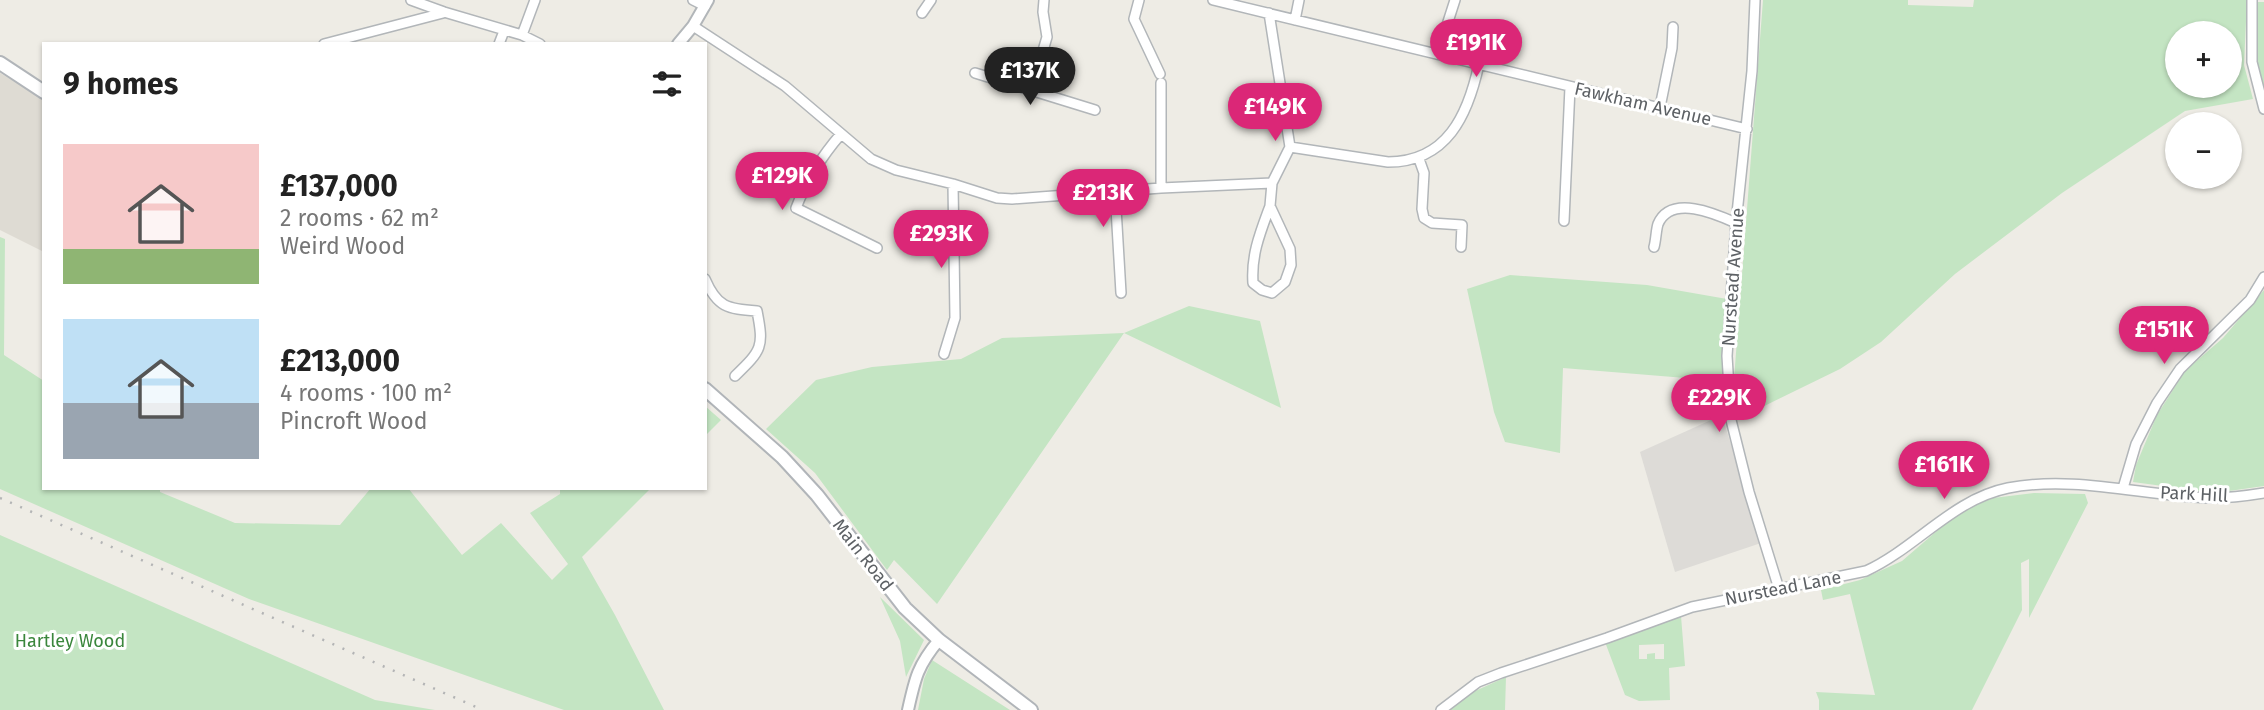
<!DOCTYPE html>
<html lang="en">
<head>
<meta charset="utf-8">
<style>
  :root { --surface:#fff; --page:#f6f6f6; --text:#222; --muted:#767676; --accent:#db2777 }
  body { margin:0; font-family:"Fira Sans",sans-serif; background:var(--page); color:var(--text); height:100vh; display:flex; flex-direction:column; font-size:26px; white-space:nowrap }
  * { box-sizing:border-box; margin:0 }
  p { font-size:23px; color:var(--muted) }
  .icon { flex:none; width:38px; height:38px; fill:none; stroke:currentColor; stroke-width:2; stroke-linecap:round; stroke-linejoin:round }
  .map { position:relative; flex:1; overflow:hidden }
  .side { position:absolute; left:42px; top:42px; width:665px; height:448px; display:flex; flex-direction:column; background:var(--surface); border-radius:0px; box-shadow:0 2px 5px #0004 }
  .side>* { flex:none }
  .tools { position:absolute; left:2165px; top:21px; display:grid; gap:14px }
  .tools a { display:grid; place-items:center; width:77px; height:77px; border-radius:50%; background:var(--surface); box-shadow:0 2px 5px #0004; font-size:35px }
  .price { position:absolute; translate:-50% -60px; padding:0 16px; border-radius:24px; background:var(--accent); color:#fff; font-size:23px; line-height:46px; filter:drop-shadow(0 2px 4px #0008) }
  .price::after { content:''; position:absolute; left:50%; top:42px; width:21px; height:16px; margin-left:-10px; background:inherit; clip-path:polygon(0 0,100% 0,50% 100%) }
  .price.on { background:#222; color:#fff }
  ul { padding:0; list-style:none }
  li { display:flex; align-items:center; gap:21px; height:175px; padding:0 21px }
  li span { display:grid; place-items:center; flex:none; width:196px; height:140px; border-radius:0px; color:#555 }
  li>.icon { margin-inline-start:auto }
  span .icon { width:84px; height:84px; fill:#fffc; stroke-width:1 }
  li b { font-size:30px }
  h2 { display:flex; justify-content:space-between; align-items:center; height:84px; padding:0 21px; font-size:30px }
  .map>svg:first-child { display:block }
  .industrial { fill:#dddbd7 }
  .education { fill:#dedbd3 }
  .green { fill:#c4e5c3; fill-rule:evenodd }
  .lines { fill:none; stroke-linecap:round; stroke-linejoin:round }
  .minor-casing { stroke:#b2b6b9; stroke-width:12 }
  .tertiary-casing { stroke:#b2b6b9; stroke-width:14 }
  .secondary-casing { stroke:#b1b5b9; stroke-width:16 }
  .minor { stroke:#fff; stroke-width:9 }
  .tertiary { stroke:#fff; stroke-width:10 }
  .secondary { stroke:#fff; stroke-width:12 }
  .rail { stroke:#b3b4b5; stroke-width:2.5; stroke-dasharray:2 9; stroke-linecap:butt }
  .labels { text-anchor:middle; stroke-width:6; stroke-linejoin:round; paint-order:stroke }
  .street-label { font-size:18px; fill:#5d6165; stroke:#fff }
  .park-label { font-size:18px; fill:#3a863c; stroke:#fff }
</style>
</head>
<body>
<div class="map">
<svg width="2264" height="710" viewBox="0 0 2264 710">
  <rect width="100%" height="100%" fill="#eeece5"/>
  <path class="industrial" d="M 1722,415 L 1761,543 L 1675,572 L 1640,452 Z"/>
  <path class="education" d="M 0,73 L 44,99 L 44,252 L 0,230 Z"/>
  <path class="green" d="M 1763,0 L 1908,0 L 1908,5 L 1973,7 L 1974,0 L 2247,0 L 2244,65 L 2253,99 L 2185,111 L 2062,193 L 1955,274 L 1881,342 L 1840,369 L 1746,415 L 1743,408 L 1734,410 L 1734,379 ZM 2177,33 L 2230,33 L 2230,86 L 2177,86 Z
    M 2257,2 L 2264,2 L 2264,95 L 2255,63 Z
    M 0,237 L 5,239 L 4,355 L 44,381 L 44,488 L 160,488 L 160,492 L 235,523 L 340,525 L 371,488 L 378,488 L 380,490 L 383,488 L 408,488 L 462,555 L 501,523 L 552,580 L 568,564 L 530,513 L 560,494 L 560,488 L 651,488 L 582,557 L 615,615 L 664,710 L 564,710 L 249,599 L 0,489 Z
    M 1510,275 L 1647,285 L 1727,299 L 1722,381 L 1563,368 L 1560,453 L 1505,442 L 1494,412 L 1467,289 Z
    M 2264,290 L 2264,486 L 2215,493 L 2133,482 L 2136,465 L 2157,415 L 2185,371 L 2223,338 Z
    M 1189,306 L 1260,321 L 1281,408 L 1124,333 L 937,604 L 894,560 L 887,570 L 815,473 L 766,429 L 816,380 L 872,367 L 961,359 L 1002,338 L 1124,333 Z
    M 705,406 L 721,420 L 705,436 Z
    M 2034,493 L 2085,494 L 2088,503 L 2029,618 L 2029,559 L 2021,563 L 2022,610 L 1972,710 L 1819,710 L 1819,700 L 1816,692 L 1875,695 L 1850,594 L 1823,600 L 1821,590 L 1860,580 L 1902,561 L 1960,511 L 1993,498 Z
    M 0,535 L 375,700 L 435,710 L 0,710 Z
    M 880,597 L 924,640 L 906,677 L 900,641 Z
    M 1681,616 L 1685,666 L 1669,668 L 1670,700 L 1639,701 L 1625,695 L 1605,642 ZM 1664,644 L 1664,659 L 1655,659 L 1655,653 L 1647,654 L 1647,659 L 1639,659 L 1639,645 Z
    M 932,660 L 1010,710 L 918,710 L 924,679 Z
    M 1506,677 L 1505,710 L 1447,710 L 1473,692 Z"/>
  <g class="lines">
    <defs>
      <path id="minor" d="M 411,0 L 444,12 L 522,35 L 540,44
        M 693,0 L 705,6
        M 1139,0 L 1134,19 L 1160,74
        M 1213,0 L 1747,129
        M 1755,0 L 1752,71 L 1736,223 L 1727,356 L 1731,420 L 1749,492 L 1779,589
        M 2252,0 L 2252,62 L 2264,109
        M 922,13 L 931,0
        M 1269,13 L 1290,147 L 1272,183 L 1270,206 L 1290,249 L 1291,265 L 1285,282 L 1272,293 L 1262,290 L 1253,283 C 1251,255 1260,233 1270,206
        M 1295,20 L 1299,0
        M 693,26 L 785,86 L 871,159 L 896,170 L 953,184 L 997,198 L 1012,199 L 1161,188 L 1272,183
        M 522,35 L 535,0
        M 324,44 L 443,13
        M 499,44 L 504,31
        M 1438,53 L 1455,0
        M 975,73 L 1095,110
        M 1161,83 L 1161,188
        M 1031,91 L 1047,37 L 1043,12 L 1044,0
        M 1660,107 L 1672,48 L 1673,27
        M 841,134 C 821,157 807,179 796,208 L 877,248
        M 1290,147 L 1388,162 C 1447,162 1468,115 1479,64
        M 1419,159 L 1424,173 L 1422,209 L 1424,218 L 1432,223 L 1462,225 L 1461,247
        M 1115,191 L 1121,293
        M 1564,221 L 1570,87
        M 1654,247 C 1656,240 1656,230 1658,224 C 1671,194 1716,214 1736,223
        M 705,279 C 717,307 727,309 757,311 C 764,347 762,350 735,376
        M 944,354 L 955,318 L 953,184
        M 2123,488 L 2136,444 L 2157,403 L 2180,369 L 2250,300 L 2264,277
        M 1441,710 L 1478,682 L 1501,673 L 1607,638 L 1692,607 L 1866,571 C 1916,548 1953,499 2008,488 C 2075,475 2144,496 2211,498 C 2229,498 2246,496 2264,493"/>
      <path id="tertiary" d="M 678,44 L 693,26 L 708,0
        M 908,710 C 915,678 918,665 939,640"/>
      <path id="secondary" d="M 0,63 L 44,92
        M 705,389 L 782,457 L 817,495 L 905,608 L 939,640 L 1031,710"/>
    </defs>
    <use href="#minor" class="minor-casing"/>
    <use href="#tertiary" class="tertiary-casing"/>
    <use href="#secondary" class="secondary-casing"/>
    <use href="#minor" class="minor"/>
    <use href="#tertiary" class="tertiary"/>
    <use href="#secondary" class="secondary"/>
    <path class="rail" d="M 0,498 L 483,710"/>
  </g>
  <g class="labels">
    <g class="street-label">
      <text transform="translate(1643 104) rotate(13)" y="6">Fawkham Avenue</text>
      <text transform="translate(1733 277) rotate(-86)" y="6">Nurstead Avenue</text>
      <text transform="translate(2194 494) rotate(3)" y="6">Park Hill</text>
      <text transform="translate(863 555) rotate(52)" y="6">Main Road</text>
      <text transform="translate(1783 588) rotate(-11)" y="6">Nurstead Lane</text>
    </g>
    <g class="park-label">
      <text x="70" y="647">Hartley Wood</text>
    </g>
  </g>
</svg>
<div class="tools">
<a>+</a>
<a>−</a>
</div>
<b class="price" style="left:1476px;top:79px">£191K</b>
<b class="price on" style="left:1030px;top:107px">£137K</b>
<b class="price" style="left:1275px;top:143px">£149K</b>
<b class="price" style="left:782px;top:212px">£129K</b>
<b class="price" style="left:1103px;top:229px">£213K</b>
<b class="price" style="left:941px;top:270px">£293K</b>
<b class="price" style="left:2164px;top:366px">£151K</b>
<b class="price" style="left:1719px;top:434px">£229K</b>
<b class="price" style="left:1944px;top:501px">£161K</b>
<section class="side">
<h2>9 homes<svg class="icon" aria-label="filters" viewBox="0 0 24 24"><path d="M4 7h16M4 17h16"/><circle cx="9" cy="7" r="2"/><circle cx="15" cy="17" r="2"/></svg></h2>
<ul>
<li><span style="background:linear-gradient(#f6c9c9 75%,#8fb573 0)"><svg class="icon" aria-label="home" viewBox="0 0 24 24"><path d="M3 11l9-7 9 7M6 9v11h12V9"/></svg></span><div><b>£137,000</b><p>2 rooms · 62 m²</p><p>Weird Wood</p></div></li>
<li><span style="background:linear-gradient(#bfe0f5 60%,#9aa5b1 0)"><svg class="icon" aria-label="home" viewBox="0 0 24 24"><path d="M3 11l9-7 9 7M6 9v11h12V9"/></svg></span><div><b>£213,000</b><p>4 rooms · 100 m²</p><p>Pincroft Wood</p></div></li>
</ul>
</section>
</div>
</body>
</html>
